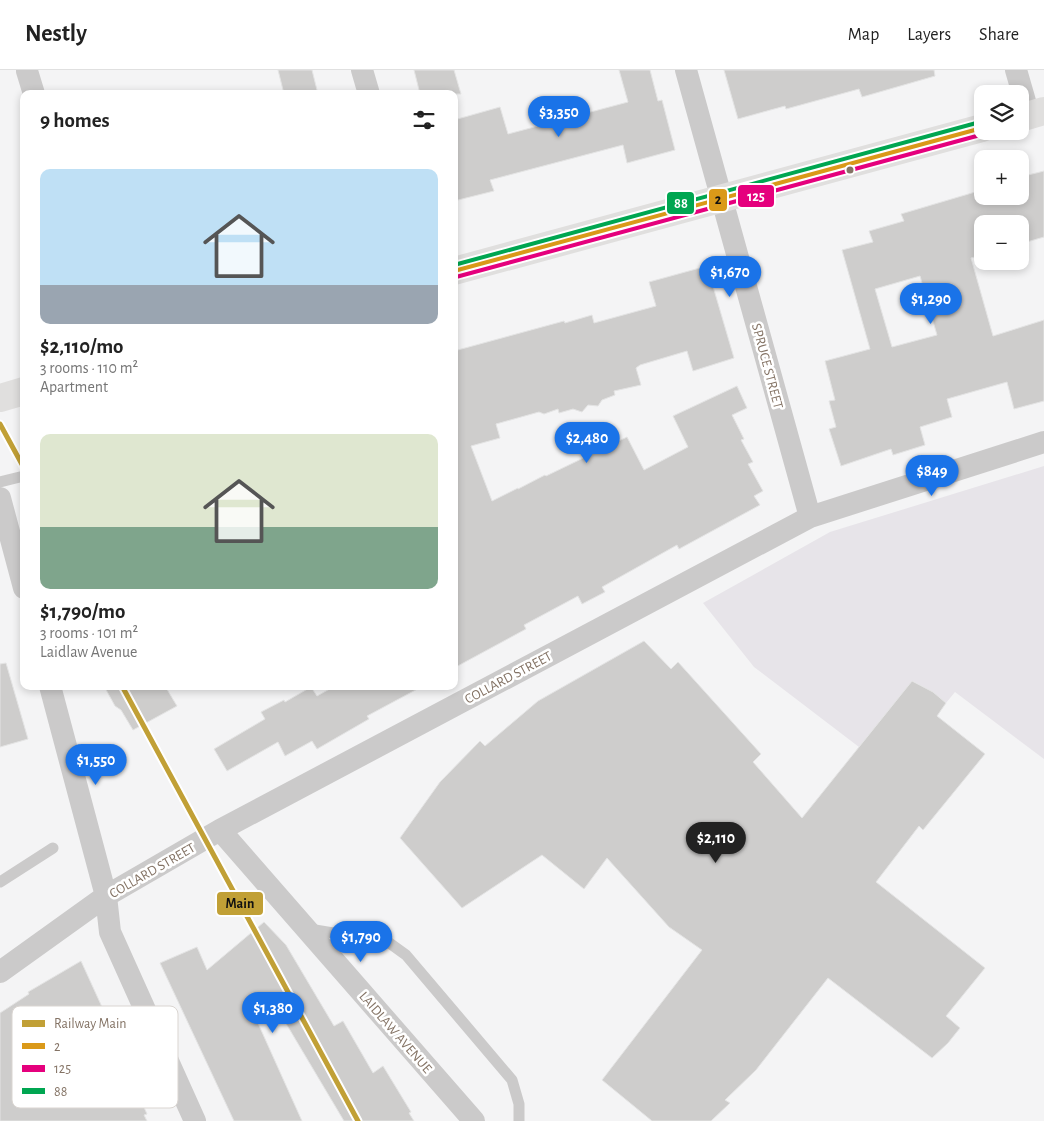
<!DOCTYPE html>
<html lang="en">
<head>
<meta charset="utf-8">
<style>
  :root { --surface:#fff; --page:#f2f2f2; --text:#222; --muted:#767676; --line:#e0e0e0; --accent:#1a73e8 }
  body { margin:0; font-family:"Alegreya Sans",sans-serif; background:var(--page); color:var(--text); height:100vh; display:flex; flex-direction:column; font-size:19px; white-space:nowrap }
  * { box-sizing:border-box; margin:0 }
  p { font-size:16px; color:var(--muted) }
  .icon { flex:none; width:28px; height:28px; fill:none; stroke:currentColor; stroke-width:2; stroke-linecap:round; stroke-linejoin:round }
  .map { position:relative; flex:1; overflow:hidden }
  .sheet { position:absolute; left:20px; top:20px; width:438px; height:600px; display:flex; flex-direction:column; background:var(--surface); border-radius:10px; box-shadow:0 2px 8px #0003 }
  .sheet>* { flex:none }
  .fabs { position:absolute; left:974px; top:15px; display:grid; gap:10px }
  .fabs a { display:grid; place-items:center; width:55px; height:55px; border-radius:10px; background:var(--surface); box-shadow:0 2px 8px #0003; font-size:25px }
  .price { position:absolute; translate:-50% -42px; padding:0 11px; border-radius:18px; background:var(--accent); color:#fff; font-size:16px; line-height:32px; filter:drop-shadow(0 1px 2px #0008) }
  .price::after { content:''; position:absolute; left:50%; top:30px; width:15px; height:11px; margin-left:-8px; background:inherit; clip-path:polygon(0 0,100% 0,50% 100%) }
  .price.active { background:#222; color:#fff }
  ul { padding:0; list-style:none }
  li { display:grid; align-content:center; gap:10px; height:265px; padding:0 20px }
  li span { display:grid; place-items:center; height:155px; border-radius:10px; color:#555 }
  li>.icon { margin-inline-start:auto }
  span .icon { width:90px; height:90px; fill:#fffc; stroke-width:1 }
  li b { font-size:21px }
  h2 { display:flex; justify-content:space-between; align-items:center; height:60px; padding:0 20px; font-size:21px }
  header { display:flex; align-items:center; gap:30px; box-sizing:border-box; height:70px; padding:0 25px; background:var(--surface); border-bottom:1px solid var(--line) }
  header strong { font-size:24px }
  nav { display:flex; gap:28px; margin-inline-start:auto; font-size:18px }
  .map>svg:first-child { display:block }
  .green { fill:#e7e4e9 }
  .building { fill:#cecdcc; stroke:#e4e4e4; fill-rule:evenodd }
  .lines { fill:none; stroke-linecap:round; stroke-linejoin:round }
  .service { stroke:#cbcaca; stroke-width:11 }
  .minor { stroke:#cbcaca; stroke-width:22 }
  .primary { stroke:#e0dfde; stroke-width:28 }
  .bus-1-casing { stroke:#fff; stroke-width:8 }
  .bus-2-casing { stroke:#fff; stroke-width:8 }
  .bus-3-casing { stroke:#fff; stroke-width:8 }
  .bus-1 { stroke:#da9919; stroke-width:4 }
  .bus-2 { stroke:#e5007d; stroke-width:4 }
  .bus-3 { stroke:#00a651; stroke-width:4 }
  .rail-1-casing { stroke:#fff; stroke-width:9 }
  .rail-1 { stroke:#c1a036; stroke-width:5 }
  .bus-dot { fill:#847365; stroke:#fff; stroke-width:2 }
  .labels { text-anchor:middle; stroke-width:5; stroke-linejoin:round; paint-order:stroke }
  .street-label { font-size:14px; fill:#847365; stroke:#fff }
  .key { fill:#fff; stroke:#dad5d1; stroke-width:1 }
  .key-label { font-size:14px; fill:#847365 }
  .line-badge { stroke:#fff; stroke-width:2 }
  .badge-label { font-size:14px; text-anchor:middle; font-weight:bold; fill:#fff }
  .pale-badge-label { font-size:14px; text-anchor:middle; font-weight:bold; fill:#111 }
</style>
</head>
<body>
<header>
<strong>Nestly</strong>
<nav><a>Map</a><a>Layers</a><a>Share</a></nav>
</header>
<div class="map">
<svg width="1044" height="1051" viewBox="0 0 1044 1051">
  <rect width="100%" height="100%" fill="#f4f4f5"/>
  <path class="green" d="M 1044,396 L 1044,689 L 955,622 L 946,633 L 933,622 L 913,611 L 859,677 L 754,597 L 703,533 L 830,462 Z"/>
  <path class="building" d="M 278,0 L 312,0 L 318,24 L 284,24 Z
    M 414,0 L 454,0 L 461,24 L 420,24 Z
    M 619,0 L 650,0 L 658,31 L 662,30 L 675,80 L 627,93 L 623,75 L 490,110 L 494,121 L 454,131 L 454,50 L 500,37 L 508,64 L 628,32 Z
    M 724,0 L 934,0 L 935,6 L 862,27 L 859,19 L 786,39 L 785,36 L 738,49 Z
    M 1044,101 L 1044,167 L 1020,174 L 1020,154 L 982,154 L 982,185 L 971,188 L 993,266 L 1044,250 L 1044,331 L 1014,339 L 1007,312 L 947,329 L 952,347 L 920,357 L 925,375 L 893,385 L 891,379 L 841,396 L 829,359 L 836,357 L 829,331 L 835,330 L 825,291 L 870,279 L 842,180 L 873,172 L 869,161 L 904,151 L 901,144 L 982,120 L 982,126 L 1020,126 L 1020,107 ZM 920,206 L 937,265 L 892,277 L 875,219 Z
    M 707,196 L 734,288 L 693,301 L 687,281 L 640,295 L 636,298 L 641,315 L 614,321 L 615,325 L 602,330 L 598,336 L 588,335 L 582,342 L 573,339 L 559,343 L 558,339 L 544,344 L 539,342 L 496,354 L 500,368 L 471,376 L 492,431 L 518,418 L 518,419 L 545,405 L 546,406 L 627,367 L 644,400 L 688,377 L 673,346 L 737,316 L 747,338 L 732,345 L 744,369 L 741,370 L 753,392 L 748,394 L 763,421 L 754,426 L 760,435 L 679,479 L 677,475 L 602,517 L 605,522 L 582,534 L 578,526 L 524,555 L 526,559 L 454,598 L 454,281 L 564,251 L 565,253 L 592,245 L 594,253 L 656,236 L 649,212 Z
    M 644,571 L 671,599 L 678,592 L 761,684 L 753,692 L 802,748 L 912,611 L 933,622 L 946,633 L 937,646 L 985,684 L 923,760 L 919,756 L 876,812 L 985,898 L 946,946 L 960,958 L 948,973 L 932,988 L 828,908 L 756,1000 L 725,1030 L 730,1033 L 711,1051 L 652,1051 L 602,1010 L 702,880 L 669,857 L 607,788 L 584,819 L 542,785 L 462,838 L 400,768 L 440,712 L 480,671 L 485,676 L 538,631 Z
    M 6,593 L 28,669 L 0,677 L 0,594 Z
    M 104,616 L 165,616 L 177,636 L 133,660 L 121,640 L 115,636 Z
    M 335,616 L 423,616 L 367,646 L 369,649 L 317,679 L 312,671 L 285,686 L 278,672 L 227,701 L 214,679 L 265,649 L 261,642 L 284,630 L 285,632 L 311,617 L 317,626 Z
    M 264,852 L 286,875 L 334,956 L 343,951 L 373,1003 L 383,996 L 411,1042 L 409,1043 L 414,1051 L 344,1051 L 278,940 L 257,951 L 302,1051 L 234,1051 L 160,893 L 197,877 L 207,900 Z
    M 81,891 L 129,996 L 126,997 L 147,1044 L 144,1045 L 147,1051 L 0,1051 L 0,943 L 29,924 L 28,922 Z"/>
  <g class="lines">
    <path class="service" d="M 0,412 L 24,406
      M 0,812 L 53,778
      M 309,859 L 388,872 L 406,885 L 512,1010 L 519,1034 L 519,1051"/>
    <path class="minor" d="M 362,0 L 369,24
      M 686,0 L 810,447
      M 1016,0 L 1029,45
      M 27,1 L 34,24
      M 0,428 L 24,518
      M 50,616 L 106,826 L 110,862 L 195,1051
      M 220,760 L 474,1051
      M 0,902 L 106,826 L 220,760 L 810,447 L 1044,372"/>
    <path class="primary" d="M 1020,48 L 1044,41
      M 454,201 L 982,58
      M 0,328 L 24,321"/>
    <defs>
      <path id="bus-1" d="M 454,201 L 982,58"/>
      <path id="bus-2" d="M 456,207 L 984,64"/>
      <path id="bus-3" d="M 454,195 L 980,52"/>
    </defs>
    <use href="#bus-1" class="bus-1-casing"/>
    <use href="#bus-2" class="bus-2-casing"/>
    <use href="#bus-3" class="bus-3-casing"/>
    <use href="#bus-1" class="bus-1"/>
    <use href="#bus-2" class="bus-2"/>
    <use href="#bus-3" class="bus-3"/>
    <defs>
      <path id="rail-1" d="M 0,354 L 24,398
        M 122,616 L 358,1051"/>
    </defs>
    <use href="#rail-1" class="rail-1-casing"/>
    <use href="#rail-1" class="rail-1"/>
  </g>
  <circle class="bus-dot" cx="850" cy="100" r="4.5"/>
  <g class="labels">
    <g class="street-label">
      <text transform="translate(768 296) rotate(75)" y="5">SPRUCE STREET</text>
      <text transform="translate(508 607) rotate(-28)" y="5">COLLARD STREET</text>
      <text transform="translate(152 800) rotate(-30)" y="5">COLLARD STREET</text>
      <text transform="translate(396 962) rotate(49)" y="5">LAIDLAW AVENUE</text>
    </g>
  </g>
  <rect x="12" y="936" width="166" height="102" rx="8" class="key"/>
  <rect x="22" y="950" width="23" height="7" fill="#c1a036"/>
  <rect x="22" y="973" width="23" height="6" fill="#da9919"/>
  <rect x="22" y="995" width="23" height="7" fill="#e5007d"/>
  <rect x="22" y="1018" width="23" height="6" fill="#00a651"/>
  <g class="key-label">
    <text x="54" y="958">Railway Main</text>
    <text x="54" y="981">2</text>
    <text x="54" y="1003">125</text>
    <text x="54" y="1026">88</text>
  </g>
  <g class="line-badge">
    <rect x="737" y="114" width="38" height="24" rx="5" fill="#e5007d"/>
    <rect x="708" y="118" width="20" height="24" rx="5" fill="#da9919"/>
    <rect x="666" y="121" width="29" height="24" rx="5" fill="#00a651"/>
    <rect x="216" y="821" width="48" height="25" rx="5" fill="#c1a036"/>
  </g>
  <g class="badge-label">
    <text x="756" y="131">125</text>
    <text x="681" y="138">88</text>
  </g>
  <g class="pale-badge-label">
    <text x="718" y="134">2</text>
    <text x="240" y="838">Main</text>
  </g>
</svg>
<div class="fabs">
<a><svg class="icon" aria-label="layers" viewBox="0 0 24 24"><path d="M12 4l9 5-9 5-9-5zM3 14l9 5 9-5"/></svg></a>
<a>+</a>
<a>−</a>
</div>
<b class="price" style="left:559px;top:68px">$3,350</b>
<b class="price" style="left:730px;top:228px">$1,670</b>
<b class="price" style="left:931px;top:255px">$1,290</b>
<b class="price" style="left:587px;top:394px">$2,480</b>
<b class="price" style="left:932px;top:427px">$849</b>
<b class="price" style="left:96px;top:716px">$1,550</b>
<b class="price active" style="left:716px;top:794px">$2,110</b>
<b class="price" style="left:361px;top:893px">$1,790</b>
<b class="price" style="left:273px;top:964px">$1,380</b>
<section class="sheet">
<h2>9 homes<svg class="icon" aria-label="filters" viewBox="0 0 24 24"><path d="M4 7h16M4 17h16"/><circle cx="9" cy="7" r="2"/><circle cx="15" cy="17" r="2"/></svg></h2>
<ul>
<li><span style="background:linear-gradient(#bfe0f5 75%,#9aa5b1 0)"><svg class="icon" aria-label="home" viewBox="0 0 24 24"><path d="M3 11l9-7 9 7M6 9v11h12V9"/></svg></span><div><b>$2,110/mo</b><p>3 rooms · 110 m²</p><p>Apartment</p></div></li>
<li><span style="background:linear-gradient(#dfe7d0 60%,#7fa58c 0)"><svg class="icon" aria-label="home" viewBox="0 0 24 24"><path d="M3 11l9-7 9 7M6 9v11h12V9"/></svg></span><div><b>$1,790/mo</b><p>3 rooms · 101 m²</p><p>Laidlaw Avenue</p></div></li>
</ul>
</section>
</div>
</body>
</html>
